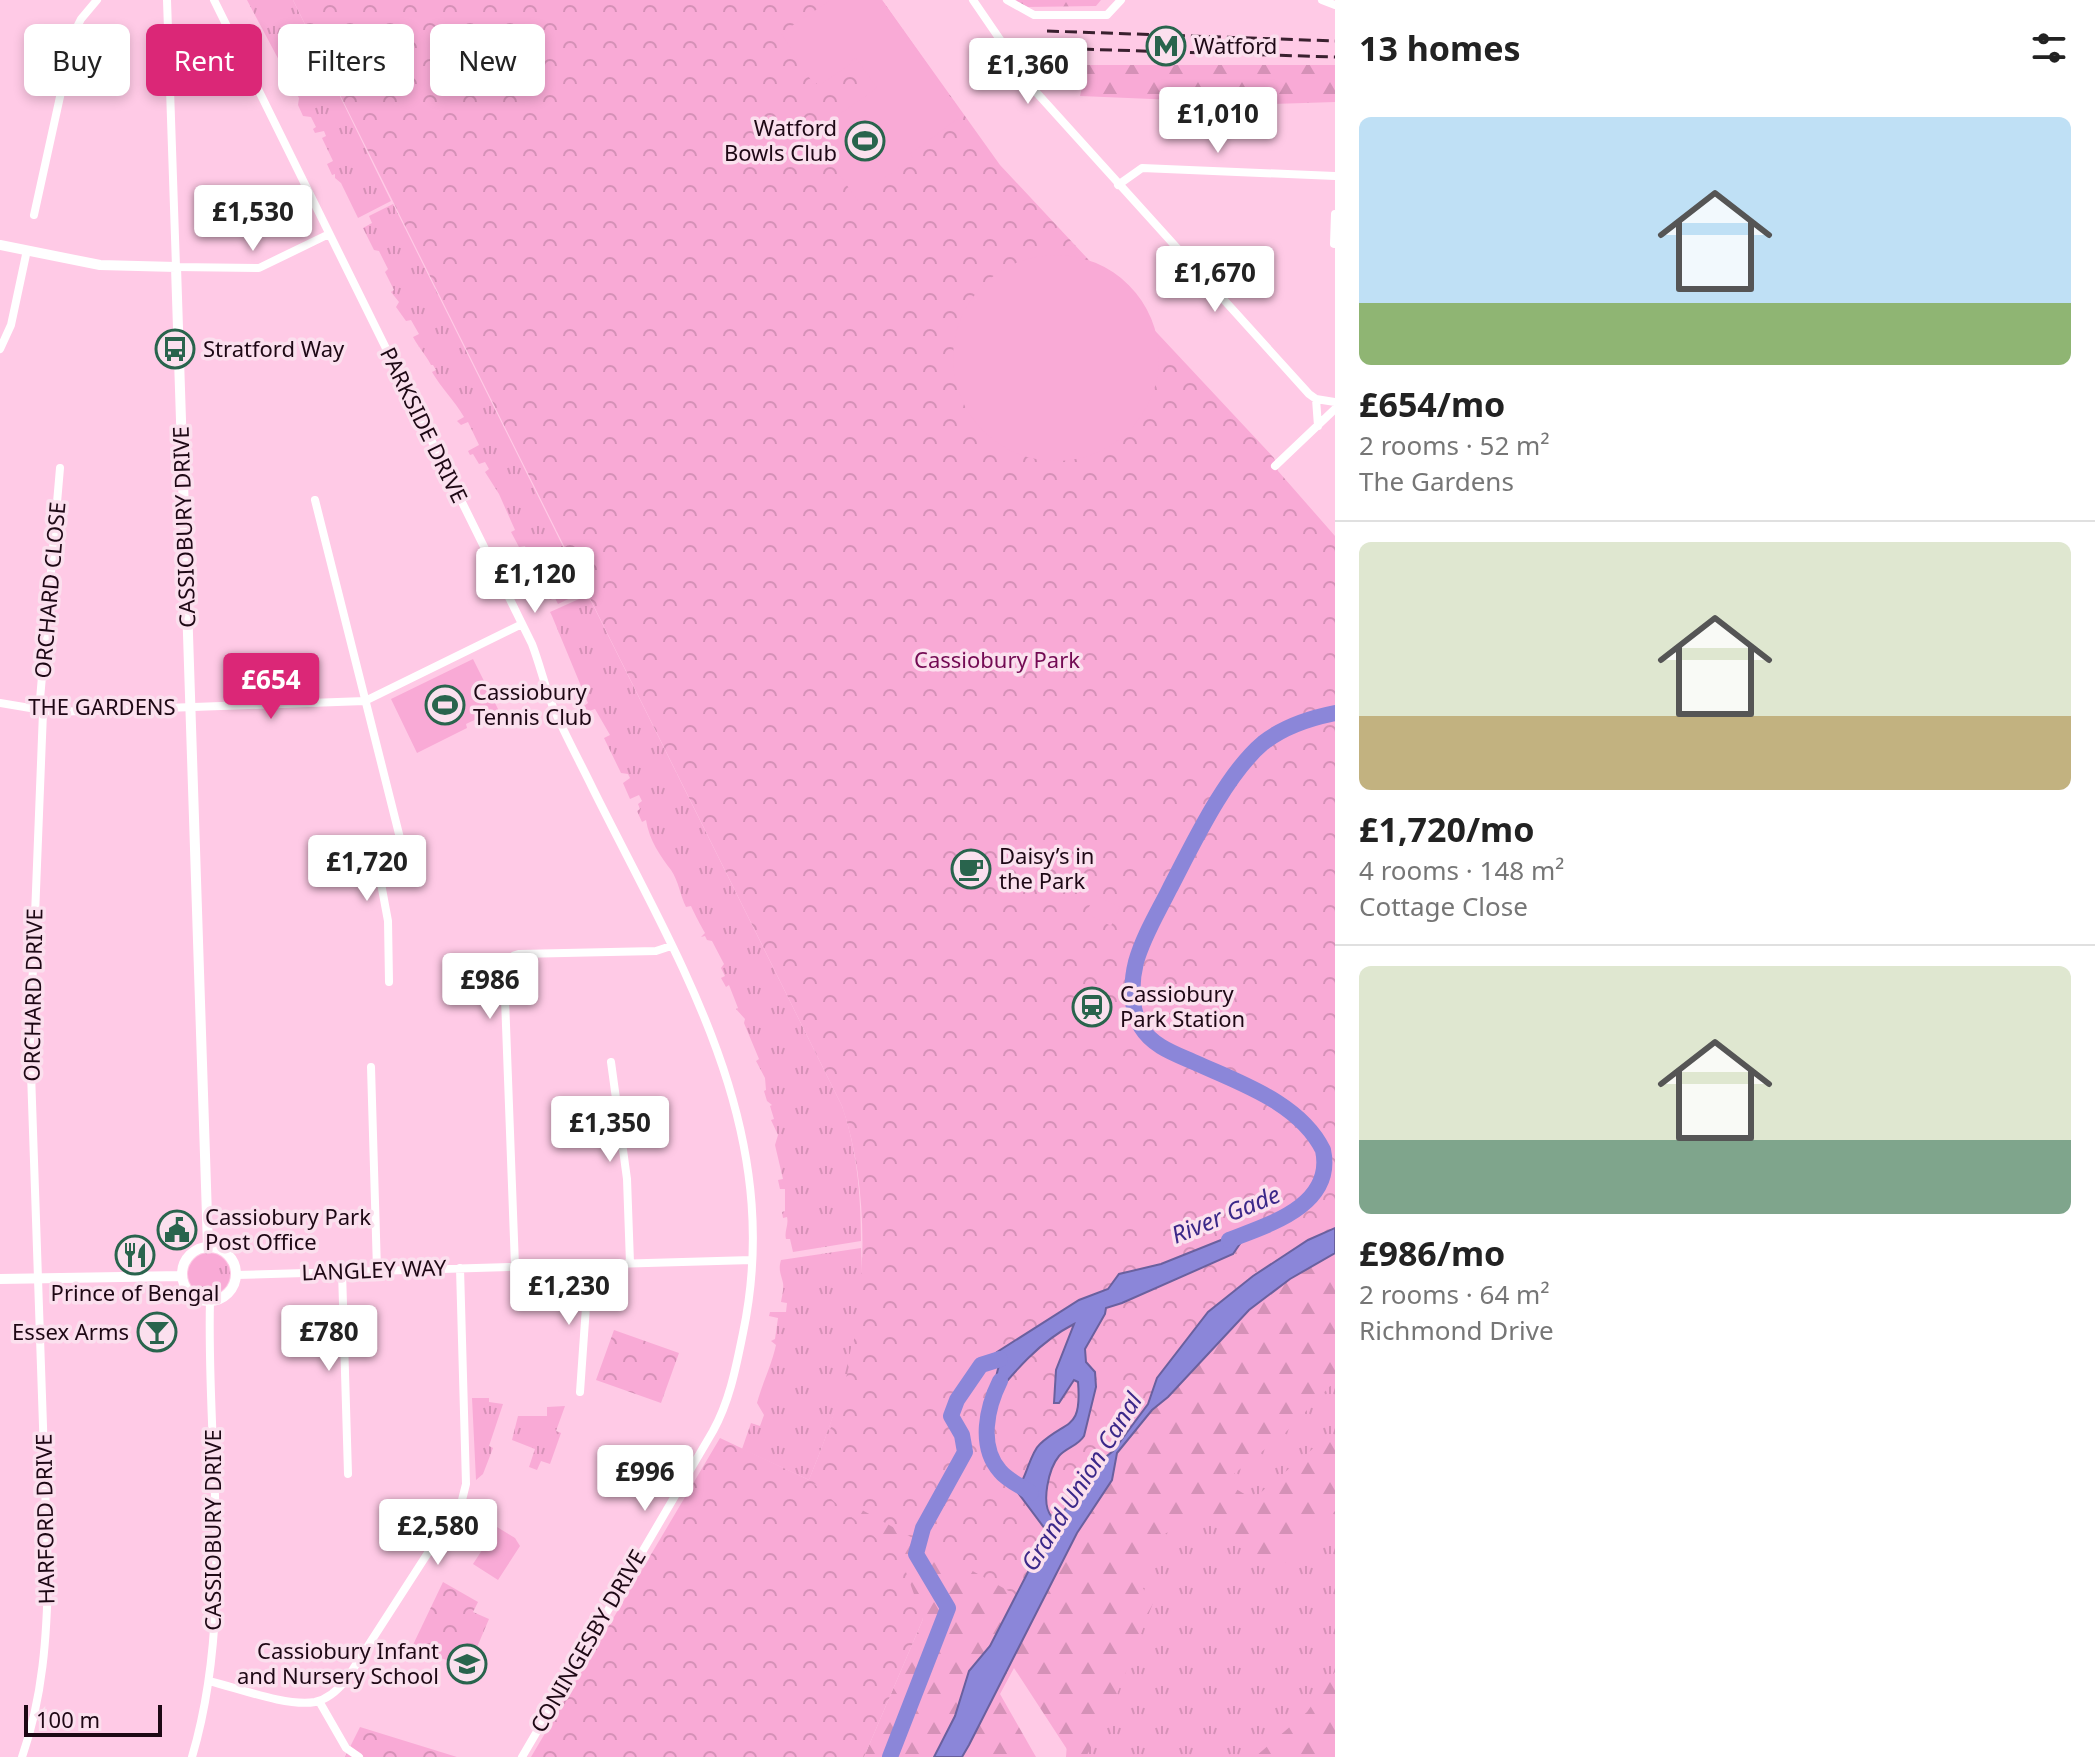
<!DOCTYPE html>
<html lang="en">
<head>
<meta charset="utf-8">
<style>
  :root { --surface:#fff; --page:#f2f2f2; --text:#222; --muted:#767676; --line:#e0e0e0; --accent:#db2777 }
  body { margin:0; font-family:"Noto Sans",sans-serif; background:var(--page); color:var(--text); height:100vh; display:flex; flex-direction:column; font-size:30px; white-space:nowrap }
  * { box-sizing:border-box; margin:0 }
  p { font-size:26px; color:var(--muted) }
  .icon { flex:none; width:44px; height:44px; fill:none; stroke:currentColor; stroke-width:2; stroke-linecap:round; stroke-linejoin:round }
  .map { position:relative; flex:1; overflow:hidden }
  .panel { display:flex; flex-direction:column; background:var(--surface); width:760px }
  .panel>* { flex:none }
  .hud { position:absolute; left:24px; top:24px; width:760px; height:72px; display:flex; gap:16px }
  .scale { position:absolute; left:24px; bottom:20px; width:138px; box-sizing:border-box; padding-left:8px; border:4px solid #1e0815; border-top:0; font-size:22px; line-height:28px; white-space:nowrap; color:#1e0815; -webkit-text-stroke:6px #fbe0ee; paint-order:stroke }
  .price { position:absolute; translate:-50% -68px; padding:0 18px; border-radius:8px; background:#fff; color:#222; font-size:26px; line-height:52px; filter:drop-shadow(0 2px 4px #0008) }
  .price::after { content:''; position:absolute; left:50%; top:48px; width:24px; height:18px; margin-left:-12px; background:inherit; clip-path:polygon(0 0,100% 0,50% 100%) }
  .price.active { background:var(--accent); color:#fff }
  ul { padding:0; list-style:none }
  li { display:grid; align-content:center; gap:16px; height:424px; padding:0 24px }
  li+li { border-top:2px solid var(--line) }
  li span { display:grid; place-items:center; height:248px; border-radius:12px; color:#555 }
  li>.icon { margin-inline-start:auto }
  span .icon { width:144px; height:144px; fill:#fffc; stroke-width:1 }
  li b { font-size:34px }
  h2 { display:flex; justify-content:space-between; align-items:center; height:96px; padding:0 24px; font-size:34px }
  .pill { padding:0 28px; border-radius:12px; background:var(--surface); box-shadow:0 4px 12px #0003; font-size:28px; line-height:72px }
  .pill.active { background:var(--accent); color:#fff }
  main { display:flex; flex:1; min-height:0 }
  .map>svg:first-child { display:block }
  .grass { fill:url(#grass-tufts) }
  .forest { fill:url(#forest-firs) }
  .park { fill:url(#park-crowns) }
  .pitch { fill:#f9aad6 }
  .water { fill:#8b86d9; stroke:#6a609e; stroke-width:2 }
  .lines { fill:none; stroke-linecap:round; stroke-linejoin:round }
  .river { stroke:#8b86d9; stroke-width:16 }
  .minor { stroke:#fff; stroke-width:8 }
  .tertiary { stroke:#fff; stroke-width:10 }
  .rail { stroke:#3a202f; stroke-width:3; stroke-dasharray:12 6; stroke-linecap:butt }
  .labels { text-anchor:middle; stroke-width:7; stroke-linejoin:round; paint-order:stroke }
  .poi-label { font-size:22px; fill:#1e0815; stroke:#fbe0ee; text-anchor:start }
  .street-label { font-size:22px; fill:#1e0815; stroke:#fbe0ee }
  .park-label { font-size:22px; fill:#730a53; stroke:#fbe0ee }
  .water-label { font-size:24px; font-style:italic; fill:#3b2889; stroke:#fbe0ee }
</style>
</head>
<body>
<main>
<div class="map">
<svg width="1335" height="1757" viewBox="0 0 1335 1757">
  <defs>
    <pattern id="grass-tufts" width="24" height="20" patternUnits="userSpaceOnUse" patternTransform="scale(2)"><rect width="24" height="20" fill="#f9aad6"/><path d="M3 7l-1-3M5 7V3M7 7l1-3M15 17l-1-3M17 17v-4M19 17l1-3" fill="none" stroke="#d591b7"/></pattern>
    <pattern id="forest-firs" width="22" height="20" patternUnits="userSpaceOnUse" patternTransform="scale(2)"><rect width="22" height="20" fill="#f9aad6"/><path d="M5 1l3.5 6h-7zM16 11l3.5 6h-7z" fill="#d591b7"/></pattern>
    <pattern id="park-crowns" width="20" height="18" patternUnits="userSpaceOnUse" patternTransform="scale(2)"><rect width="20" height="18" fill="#f9aad6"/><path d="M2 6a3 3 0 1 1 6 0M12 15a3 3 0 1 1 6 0" fill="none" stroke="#d591b7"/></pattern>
  </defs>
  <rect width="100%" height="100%" fill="#ffcae6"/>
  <path class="grass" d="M 247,0 L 293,0 L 391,201 L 358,218 L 341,183 L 335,178 L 335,174 L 332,175 L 327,164 L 333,161 L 322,138 L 326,136 L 324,131 L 315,133 L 313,129 L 316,127 L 311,117 L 303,116 L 298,105 L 299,98 Z
    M 393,204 L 585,591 L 558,604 L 555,598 L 550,600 L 542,586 L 540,586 L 537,576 L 539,575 L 531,563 L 525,546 L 519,547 L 511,532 L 515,530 L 499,494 L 485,472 L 489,469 L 485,462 L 479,464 L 473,454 L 470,455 L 468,451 L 479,445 L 468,422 L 461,425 L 457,421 L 464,417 C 455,401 441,388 432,372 L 436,370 L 433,365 L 431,365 C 425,354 419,348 413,337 L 419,334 L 411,320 L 406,321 L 396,307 L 399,302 L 391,292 L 394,290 L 385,272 L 388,269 L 379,251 L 374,250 L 363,228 L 372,223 L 369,216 Z
    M 588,595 L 842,1106 C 857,1149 861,1196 861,1241 L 793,1252 L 790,1239 L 786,1239 C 784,1231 789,1225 787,1217 L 783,1218 L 782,1212 L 785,1211 L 785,1189 L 780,1189 L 778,1180 L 783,1179 L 775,1145 L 778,1135 L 771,1120 L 774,1119 L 770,1106 L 772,1105 L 767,1101 L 764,1091 L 766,1090 L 765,1078 L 756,1061 L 759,1059 L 744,1023 L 745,1019 L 736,1009 L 738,1008 L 729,985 L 726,987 L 721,978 L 725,976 L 721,968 L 724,964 L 712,941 L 707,940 L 705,936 L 701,937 L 705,933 C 700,924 696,917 691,906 L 686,907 C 680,895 679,882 671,870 C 661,857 649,840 646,820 L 642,822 L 637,811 L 640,809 L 638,804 L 642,801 L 639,795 L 630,799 L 623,783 L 630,778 L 628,774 L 621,773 L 604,738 L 610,735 L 595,709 L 586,712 L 584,706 L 588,703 L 552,616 L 550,612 Z
    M 861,1248 C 866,1329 839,1406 809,1480 L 742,1449 L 751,1423 L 760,1426 L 764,1415 L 757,1403 C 763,1381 771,1367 776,1345 L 771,1341 L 775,1339 L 778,1318 L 769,1316 L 770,1312 L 786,1312 L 787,1303 L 781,1302 C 782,1296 784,1289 783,1283 C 781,1274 778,1270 781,1260 Z
    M188 1274a21 21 0 1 1 42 0a21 21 0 1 1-42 0Z
    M 1335,1371 L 1335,1757 L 1066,1757 L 1080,1561 Z
    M 472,1398 L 489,1398 L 489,1402 L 503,1404 L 489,1446 L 493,1448 L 483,1474 L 476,1480 Z
    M 565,1406 L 556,1431 L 561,1433 L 550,1464 L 541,1461 L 537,1470 L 529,1467 L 535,1449 L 512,1440 L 518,1416 L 547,1416 L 547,1407 Z"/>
  <path class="forest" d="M 1013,0 L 1101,0 L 1096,6 L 1028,7 Z
    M 1077,65 L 1335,65 L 1335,102 L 1273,104 L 1080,96 L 1085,74 Z
    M 1335,812 L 1335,1381 L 1285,1433 L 1224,1482 L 1253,1499 L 1322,1441 L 1335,1442 L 1335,1511 L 1276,1572 L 1208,1511 L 1157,1538 L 1136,1578 L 1153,1603 L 1112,1707 L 1086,1757 L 1072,1757 L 1014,1668 L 1000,1694 L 1036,1757 L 864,1757 L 923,1619 L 809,1480 C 840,1404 858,1342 862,1258 Z
    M 1335,1672 L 1335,1757 L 1255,1757 L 1307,1712 Z"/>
  <path class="park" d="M 293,0 L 882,0 L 1000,165 L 1274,458 L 1278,471 L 1335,536 L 1335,1228 L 1308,1240 L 1253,1276 L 1157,1378 L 1148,1404 L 1048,1532 L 1016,1595 L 813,1483 L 902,1561 L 923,1619 L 864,1757 L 531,1757 L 720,1438 L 809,1480 C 818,1459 827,1438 835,1417 C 866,1323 874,1200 842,1106 Z
    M 614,1330 L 679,1353 L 661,1403 L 596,1380 Z
    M 443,1582 L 478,1602 L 473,1612 L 489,1619 L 472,1659 L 450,1661 L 411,1649 Z
    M 360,1727 L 457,1757 L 345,1757 Z"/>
  <path class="pitch" d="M 831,0 L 882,0 L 963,115 L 910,154 L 913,158 L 874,185 L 876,189 L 858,201 L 811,134 L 877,88 L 856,58 L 851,61 L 852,63 L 821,84 L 819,82 L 814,85 L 781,33 Z
    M953 358a103 103 0 1 1 206 0a103 103 0 1 1-206 0Z
    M 473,659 L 499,711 L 493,714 L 491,712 L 466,724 L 467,728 L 417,753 L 391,699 Z
    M 1095,895 L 1120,907 L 1111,926 L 1086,913 Z
    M 497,1527 L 515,1538 L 520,1546 L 498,1580 L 473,1564 Z"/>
  <path class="water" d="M 1335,1228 L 1335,1253 L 1290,1279 L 1249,1310 L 1168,1397 L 1152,1410 L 1117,1453 L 1112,1480 L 1077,1533 L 969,1745 L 962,1757 L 934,1757 L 955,1716 L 969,1671 L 990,1646 L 1048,1533 L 1016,1490 L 1013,1481 L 1023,1479 C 1028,1469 1032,1451 1040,1444 C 1067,1419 1082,1431 1078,1382 L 1074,1380 L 1059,1403 L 1054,1403 L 1056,1370 L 1074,1324 C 1039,1342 1015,1371 990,1401 L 999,1365 L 981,1365 L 997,1352 L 1079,1300 L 1108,1289 L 1119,1274 L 1161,1264 L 1226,1238 L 1248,1232 L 1233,1254 L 1122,1303 L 1106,1308 L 1105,1314 L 1085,1349 L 1086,1362 L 1095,1372 L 1096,1387 L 1084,1436 C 1078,1446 1067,1447 1059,1456 C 1049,1468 1040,1504 1052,1517 L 1063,1512 L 1096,1465 L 1113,1451 L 1148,1404 L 1157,1378 L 1208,1312 L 1253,1276 L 1308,1240 Z"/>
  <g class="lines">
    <path class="river" d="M 1229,1240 C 1267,1225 1335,1206 1323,1150 C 1300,1103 1240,1083 1196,1063 C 1176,1054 1153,1047 1141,1027 C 1130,1008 1131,982 1136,962 C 1143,937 1157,914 1169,890 C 1192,846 1225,775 1263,743 C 1283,727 1310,718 1335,713
      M 1000,1381 C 987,1407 978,1446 1000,1471 C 1007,1480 1021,1486 1031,1493
      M 890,1757 L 948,1608 L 916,1554 L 923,1528 L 965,1452 L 962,1435 L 951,1416 L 957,1400 L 981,1365 L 1000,1359"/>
    <path class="minor" d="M 167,0 L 176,267 L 259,268 L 329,234
      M 214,0 L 532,644 C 540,665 545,687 553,707 C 565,735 580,762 593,789 C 680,964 786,1128 743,1333 C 736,1367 730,1400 713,1431 L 522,1757
      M 973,0 L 1036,92 L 1309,394 L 1316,399 L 1335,402
      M 1007,0 L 1034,15 L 1107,15 L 1121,0
      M 1322,0 L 1335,5
      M 1118,185 L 1142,168 L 1335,176
      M 34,215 L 74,33 L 81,19 L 97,0
      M 1334,244 L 1335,214
      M 0,349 L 11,325 L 27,250
      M 1316,399 L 1318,426
      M 1275,466 L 1335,409
      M 315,500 L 400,838 L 383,865 L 380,878 L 388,921 L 389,982
      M 0,703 L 54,712 L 365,701 L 522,624
      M 39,711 L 60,468
      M 611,1062 L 627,1179 L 630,1263
      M 371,1067 L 377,1270
      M 515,1266 L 504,972 C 505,961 509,956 519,954 L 656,951 L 671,946
      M 342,1271 L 348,1474
      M 236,1275 L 752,1260
      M 580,1392 L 589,1264
      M 209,1681 C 238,1688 287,1707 315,1702 C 328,1699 338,1690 346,1680 L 462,1500 L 466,1484 L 460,1268
      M 319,1701 L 346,1748 L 359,1757
      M 22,1757 C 43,1697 47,1636 48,1573 L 30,1043 L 43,712
      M 192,1757 C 236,1608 206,1453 210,1301"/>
    <path class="tertiary" d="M 0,245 L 100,265 L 176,267 L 208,1247
      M182 1274a27 27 0 1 1 54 0a27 27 0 1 1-54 0Z
      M 0,1279 L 182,1276"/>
    <path class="rail" d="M 1047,31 L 1335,41
      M 1046,48 L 1335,57"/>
  </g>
  <defs>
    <symbol id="metro-ring" viewBox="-11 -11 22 22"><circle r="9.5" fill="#fbe0ee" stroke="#29644d" stroke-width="1.5"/><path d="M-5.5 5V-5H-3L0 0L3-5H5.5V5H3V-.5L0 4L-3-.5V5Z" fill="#29644d"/></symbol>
    <symbol id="stadium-ring" viewBox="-11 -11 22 22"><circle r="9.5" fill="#fbe0ee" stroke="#29644d" stroke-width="1.5"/><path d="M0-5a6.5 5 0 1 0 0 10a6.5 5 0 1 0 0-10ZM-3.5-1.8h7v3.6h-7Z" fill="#29644d"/></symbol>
    <symbol id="bus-ring" viewBox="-11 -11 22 22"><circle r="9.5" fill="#fbe0ee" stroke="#29644d" stroke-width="1.5"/><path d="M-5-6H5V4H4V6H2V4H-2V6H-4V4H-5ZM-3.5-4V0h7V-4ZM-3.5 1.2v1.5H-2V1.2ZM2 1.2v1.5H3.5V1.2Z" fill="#29644d"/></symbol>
    <symbol id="cafe-ring" viewBox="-11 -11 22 22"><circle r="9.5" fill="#fbe0ee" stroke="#29644d" stroke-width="1.5"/><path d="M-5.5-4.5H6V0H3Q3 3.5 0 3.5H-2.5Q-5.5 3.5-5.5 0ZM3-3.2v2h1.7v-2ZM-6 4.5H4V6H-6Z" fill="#29644d"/></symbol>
    <symbol id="station-ring" viewBox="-11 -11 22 22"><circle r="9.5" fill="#fbe0ee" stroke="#29644d" stroke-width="1.5"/><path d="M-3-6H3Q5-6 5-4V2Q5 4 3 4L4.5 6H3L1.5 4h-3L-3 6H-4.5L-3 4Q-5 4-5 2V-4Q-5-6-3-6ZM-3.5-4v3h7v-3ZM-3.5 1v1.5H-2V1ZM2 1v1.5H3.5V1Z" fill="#29644d"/></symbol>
    <symbol id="civic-ring" viewBox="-11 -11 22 22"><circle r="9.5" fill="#fbe0ee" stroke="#29644d" stroke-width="1.5"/><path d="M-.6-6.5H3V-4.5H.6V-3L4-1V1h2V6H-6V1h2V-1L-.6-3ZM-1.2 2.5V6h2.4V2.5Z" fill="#29644d"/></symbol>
    <symbol id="restaurant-ring" viewBox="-11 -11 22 22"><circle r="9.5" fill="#fbe0ee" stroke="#29644d" stroke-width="1.5"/><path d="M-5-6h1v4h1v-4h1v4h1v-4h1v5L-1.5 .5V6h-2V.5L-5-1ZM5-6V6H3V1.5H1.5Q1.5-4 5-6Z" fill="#29644d"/></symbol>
    <symbol id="bar-ring" viewBox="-11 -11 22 22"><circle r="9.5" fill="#fbe0ee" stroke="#29644d" stroke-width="1.5"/><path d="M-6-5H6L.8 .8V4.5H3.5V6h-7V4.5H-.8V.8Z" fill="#29644d"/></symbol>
    <symbol id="school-ring" viewBox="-11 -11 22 22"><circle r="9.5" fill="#fbe0ee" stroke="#29644d" stroke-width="1.5"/><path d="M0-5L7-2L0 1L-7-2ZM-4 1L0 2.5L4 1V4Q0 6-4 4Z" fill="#29644d"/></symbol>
  </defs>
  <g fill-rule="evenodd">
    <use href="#metro-ring" x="1144" y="24" width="44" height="44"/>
    <use href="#stadium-ring" x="843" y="119" width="44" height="44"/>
    <use href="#bus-ring" x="153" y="327" width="44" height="44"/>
    <use href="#stadium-ring" x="423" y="683" width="44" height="44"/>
    <use href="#cafe-ring" x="949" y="847" width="44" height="44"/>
    <use href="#station-ring" x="1070" y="985" width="44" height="44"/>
    <use href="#civic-ring" x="155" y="1208" width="44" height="44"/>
    <use href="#restaurant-ring" x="113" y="1233" width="44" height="44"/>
    <use href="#bar-ring" x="135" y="1310" width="44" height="44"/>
    <use href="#school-ring" x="445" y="1642" width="44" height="44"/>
  </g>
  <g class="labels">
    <g class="poi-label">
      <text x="1194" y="54">Watford</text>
      <text x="837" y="136" text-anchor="end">Watford<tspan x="837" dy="25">Bowls Club</tspan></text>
      <text x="203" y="357">Stratford Way</text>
      <text x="473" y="700">Cassiobury<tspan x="473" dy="25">Tennis Club</tspan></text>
      <text x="999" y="864">Daisy’s in<tspan x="999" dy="25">the Park</tspan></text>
      <text x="1120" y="1002">Cassiobury<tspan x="1120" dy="25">Park Station</tspan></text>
      <text x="205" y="1225">Cassiobury Park<tspan x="205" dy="25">Post Office</tspan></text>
      <text x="135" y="1301" text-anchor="middle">Prince of Bengal</text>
      <text x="129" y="1340" text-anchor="end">Essex Arms</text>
      <text x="439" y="1659" text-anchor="end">Cassiobury Infant<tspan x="439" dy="25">and Nursery School</tspan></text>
    </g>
    <g class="street-label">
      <text transform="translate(424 425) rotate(64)" y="8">PARKSIDE DRIVE</text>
      <text transform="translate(184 527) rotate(-92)" y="8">CASSIOBURY DRIVE</text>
      <text transform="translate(50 590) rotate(-85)" y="8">ORCHARD CLOSE</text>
      <text x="102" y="715">THE GARDENS</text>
      <text transform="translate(33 995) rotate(-89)" y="8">ORCHARD DRIVE</text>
      <text transform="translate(374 1270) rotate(-2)" y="8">LANGLEY WAY</text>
      <text transform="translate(45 1519) rotate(-91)" y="8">HARFORD DRIVE</text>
      <text transform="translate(213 1530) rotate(-90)" y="8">CASSIOBURY DRIVE</text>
      <text transform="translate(588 1641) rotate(-60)" y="8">CONINGESBY DRIVE</text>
    </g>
    <g class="park-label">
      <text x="997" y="668">Cassiobury Park</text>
    </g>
    <g class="water-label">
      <text transform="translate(1226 1215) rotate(-22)" y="8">River Gade</text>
      <text transform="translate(1082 1482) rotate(-58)" y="8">Grand Union Canal</text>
    </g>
  </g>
</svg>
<div class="scale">100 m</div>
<b class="price" style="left:1028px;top:106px">£1,360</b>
<b class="price" style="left:1218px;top:155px">£1,010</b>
<b class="price" style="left:253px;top:253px">£1,530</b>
<b class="price" style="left:1215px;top:314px">£1,670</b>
<b class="price" style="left:535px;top:615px">£1,120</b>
<b class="price active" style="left:271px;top:721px">£654</b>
<b class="price" style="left:367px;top:903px">£1,720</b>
<b class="price" style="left:490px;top:1021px">£986</b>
<b class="price" style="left:610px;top:1164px">£1,350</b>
<b class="price" style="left:569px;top:1327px">£1,230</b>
<b class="price" style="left:329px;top:1373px">£780</b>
<b class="price" style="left:645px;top:1513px">£996</b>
<b class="price" style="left:438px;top:1567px">£2,580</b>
<div class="hud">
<a class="pill">Buy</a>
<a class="pill active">Rent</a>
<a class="pill">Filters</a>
<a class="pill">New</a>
</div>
</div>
<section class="panel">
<h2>13 homes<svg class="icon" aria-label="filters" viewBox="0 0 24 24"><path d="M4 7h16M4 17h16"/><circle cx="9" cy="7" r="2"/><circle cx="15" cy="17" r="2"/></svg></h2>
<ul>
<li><span style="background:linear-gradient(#bfe0f5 75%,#8fb573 0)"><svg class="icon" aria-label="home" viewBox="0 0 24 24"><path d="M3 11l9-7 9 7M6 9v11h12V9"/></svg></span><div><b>£654/mo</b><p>2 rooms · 52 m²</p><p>The Gardens</p></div></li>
<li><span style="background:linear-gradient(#dfe7d0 70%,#c2b280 0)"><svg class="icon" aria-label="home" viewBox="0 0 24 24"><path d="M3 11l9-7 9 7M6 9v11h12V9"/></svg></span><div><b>£1,720/mo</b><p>4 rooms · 148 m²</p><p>Cottage Close</p></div></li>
<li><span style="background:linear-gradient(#dfe7d0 70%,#7fa58c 0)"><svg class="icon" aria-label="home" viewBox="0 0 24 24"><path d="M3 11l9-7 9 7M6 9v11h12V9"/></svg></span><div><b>£986/mo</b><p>2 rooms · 64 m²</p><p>Richmond Drive</p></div></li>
</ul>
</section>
</main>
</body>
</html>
